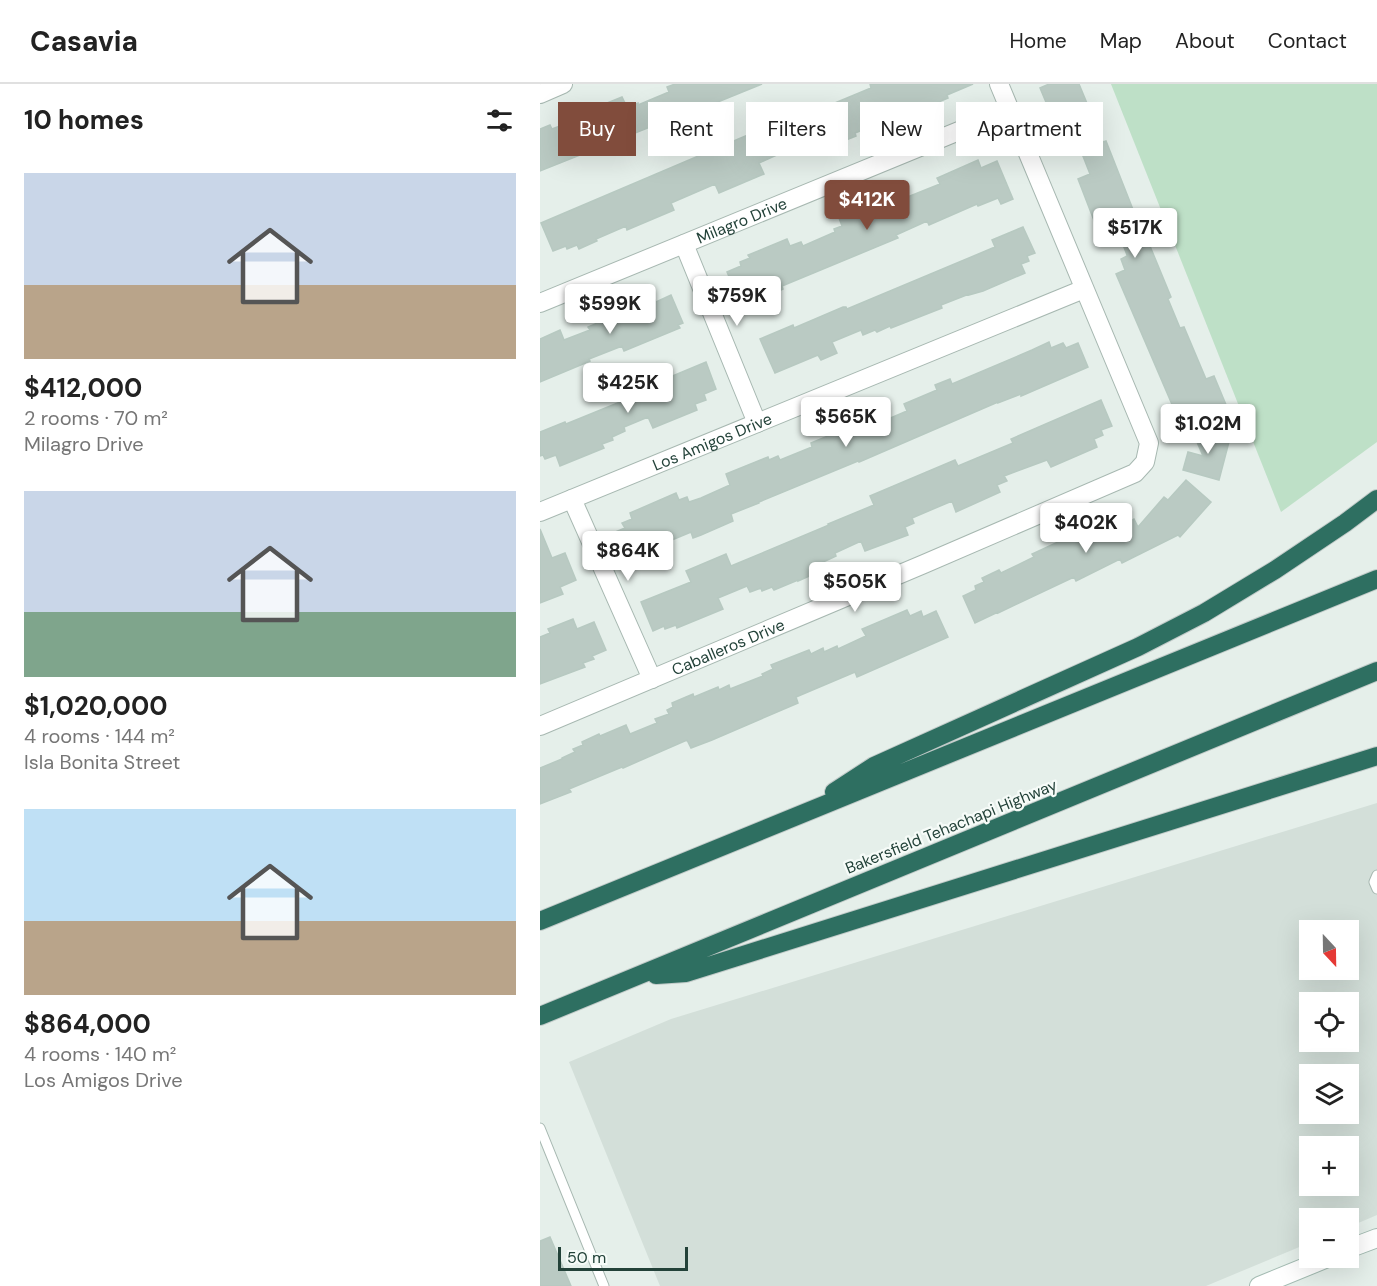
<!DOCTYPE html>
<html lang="en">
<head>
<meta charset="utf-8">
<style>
  :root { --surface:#fff; --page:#f6f6f6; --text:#222; --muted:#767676; --line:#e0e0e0; --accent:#814c3c }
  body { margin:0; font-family:"DM Sans",sans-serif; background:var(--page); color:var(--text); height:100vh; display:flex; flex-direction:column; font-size:22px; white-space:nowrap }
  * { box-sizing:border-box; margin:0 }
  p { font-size:20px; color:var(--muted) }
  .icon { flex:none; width:33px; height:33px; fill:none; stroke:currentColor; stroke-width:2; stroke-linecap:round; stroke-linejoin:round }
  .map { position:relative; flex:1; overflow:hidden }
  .sheet { display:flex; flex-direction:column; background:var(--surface); width:540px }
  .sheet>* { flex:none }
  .banner { position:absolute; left:18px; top:18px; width:570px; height:54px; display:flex; gap:12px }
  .needle { width:39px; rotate:158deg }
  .buttons { position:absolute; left:759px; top:836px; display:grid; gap:12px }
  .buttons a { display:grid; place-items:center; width:60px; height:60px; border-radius:0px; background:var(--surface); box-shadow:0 6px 24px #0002; font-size:30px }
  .scale { position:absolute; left:18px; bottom:15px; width:130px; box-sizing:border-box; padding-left:6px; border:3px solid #234239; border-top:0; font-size:16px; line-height:21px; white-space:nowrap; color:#234239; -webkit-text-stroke:4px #f6fbf8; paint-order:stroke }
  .price { position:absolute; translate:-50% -51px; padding:0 14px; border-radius:6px; background:#fff; color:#222; font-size:20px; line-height:39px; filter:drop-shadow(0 2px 3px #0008) }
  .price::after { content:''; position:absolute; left:50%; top:36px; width:18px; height:14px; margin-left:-9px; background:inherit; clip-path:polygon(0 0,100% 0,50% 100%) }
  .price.active { background:var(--accent); color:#fff }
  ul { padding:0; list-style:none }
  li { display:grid; align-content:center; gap:12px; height:318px; padding:0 24px }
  li span { display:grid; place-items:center; height:186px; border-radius:0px; color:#555 }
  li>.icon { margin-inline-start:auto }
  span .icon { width:108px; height:108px; fill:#fffc; stroke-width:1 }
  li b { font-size:26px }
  h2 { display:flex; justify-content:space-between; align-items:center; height:72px; padding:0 24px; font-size:26px }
  .pill { padding:0 21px; border-radius:0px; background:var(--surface); box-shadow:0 6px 24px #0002; font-size:21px; line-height:54px }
  .pill.active { background:var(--accent); color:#fff }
  header { display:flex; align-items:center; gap:36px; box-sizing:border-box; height:84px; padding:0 30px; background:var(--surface); border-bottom:2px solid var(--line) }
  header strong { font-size:28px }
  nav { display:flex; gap:33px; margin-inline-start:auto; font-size:21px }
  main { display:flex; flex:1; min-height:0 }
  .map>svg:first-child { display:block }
  .built { fill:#d3dfd9; fill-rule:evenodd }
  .green { fill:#bee0c7 }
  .building { fill:#bacac3; stroke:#b7c9c1; stroke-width:1.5 }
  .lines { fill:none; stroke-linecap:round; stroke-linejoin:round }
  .service-casing { stroke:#a7b8b1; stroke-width:11 }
  .minor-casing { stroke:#a7b8b1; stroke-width:20 }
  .secondary-casing { stroke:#a3bbb2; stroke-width:20 }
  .motorway-casing { stroke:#c1cac8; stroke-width:20 }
  .service { stroke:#fff; stroke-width:9 }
  .minor { stroke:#fff; stroke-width:18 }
  .secondary { stroke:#fff; stroke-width:18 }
  .motorway { stroke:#2e6f61; stroke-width:18 }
  .labels { text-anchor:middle; stroke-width:4.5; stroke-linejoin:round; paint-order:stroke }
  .street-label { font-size:16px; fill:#234239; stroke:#f6fbf8 }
</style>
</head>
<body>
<header>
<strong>Casavia</strong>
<nav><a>Home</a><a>Map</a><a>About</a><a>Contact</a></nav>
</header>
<main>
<section class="sheet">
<h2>10 homes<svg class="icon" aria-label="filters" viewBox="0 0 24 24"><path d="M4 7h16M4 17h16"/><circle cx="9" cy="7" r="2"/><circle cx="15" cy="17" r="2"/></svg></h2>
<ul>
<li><span style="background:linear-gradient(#c9d6e8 60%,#b9a48a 0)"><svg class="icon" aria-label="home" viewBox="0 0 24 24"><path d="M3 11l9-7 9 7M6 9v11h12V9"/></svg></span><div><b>$412,000</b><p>2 rooms · 70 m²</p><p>Milagro Drive</p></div></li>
<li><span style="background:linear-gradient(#c9d6e8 65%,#7fa58c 0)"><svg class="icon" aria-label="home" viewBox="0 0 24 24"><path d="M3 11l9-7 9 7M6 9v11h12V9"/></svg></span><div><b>$1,020,000</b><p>4 rooms · 144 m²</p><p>Isla Bonita Street</p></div></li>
<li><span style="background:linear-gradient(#bfe0f5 60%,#b9a48a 0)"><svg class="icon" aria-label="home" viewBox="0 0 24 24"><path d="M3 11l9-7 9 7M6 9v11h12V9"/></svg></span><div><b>$864,000</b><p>4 rooms · 140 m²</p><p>Los Amigos Drive</p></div></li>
</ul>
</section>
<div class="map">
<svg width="837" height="1202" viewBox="0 0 837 1202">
  <rect width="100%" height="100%" fill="#e5efea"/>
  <path class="built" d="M 837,719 L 837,1131 L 809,1143 L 808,1134 L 770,1134 L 769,1159 L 666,1202 L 120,1202 L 29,978 L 131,935 ZM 770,846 L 808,846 L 808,885 L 770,885 ZM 770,918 L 808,918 L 808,957 L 770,957 ZM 770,990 L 808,990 L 808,1029 L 770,1029 ZM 770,1062 L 808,1062 L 808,1101 L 770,1101 Z"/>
  <path class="green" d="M 571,0 L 837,0 L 837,358 L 741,428 Z"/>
  <path class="building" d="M 135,0 L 222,0 L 126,39 L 125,37 L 0,87 L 0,45 L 10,41 L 12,45 L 36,36 L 35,32 L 82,13 L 87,23 L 98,19 L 98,21 L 129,8 L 127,3 Z
    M 330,0 L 433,0 L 407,11 L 408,14 L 370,30 L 366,22 L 323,41 L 325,45 L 315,49 L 316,52 L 276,68 L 272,61 L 262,65 L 261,60 L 219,79 L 224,90 L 179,109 L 175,100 L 131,119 L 134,126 L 87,146 L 86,142 L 56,155 L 57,157 L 39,165 L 37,161 L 27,165 L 26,162 L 13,167 L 1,139 L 229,42 L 230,43 L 277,23 L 278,26 L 331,4 Z
    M 509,0 L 539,0 L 563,58 L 566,57 L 603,151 L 605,150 L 631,213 L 628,215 L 640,244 L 644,243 L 666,295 L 674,292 L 687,323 L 649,339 L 642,322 L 634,325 L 576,190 L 585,186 L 581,175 L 587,172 L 587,171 L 576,143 L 571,145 L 567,135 L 555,139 L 538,95 L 550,90 L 539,62 L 533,65 L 528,51 L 521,54 L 500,4 Z
    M 438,76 L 441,84 L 457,77 L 473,115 L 461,120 L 458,114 L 438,122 L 437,120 L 389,141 L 387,137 L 356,151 L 358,154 L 242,202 L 243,205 L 202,223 L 187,188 L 201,182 L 200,178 L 210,174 L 208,171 L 247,155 L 250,162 L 261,158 L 263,162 L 295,148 L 294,145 L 302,142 L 299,134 L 340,117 L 341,120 L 354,115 L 355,118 L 400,100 L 397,94 Z
    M 483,143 L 495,169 L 487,172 L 489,177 L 481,180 L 485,189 L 443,207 L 429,211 L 429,210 L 401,221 L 402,224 L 351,244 L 350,242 L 337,248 L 335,246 L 323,251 L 321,246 L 292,258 L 297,269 L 281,276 L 278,271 L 235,289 L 220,255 L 253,241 L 254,244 L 303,223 L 306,223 L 307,225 L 455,163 L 452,156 Z
    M 112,210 L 116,218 L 131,211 L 143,239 L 138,241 L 140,244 L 84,267 L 82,262 L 49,275 L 50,277 L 0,298 L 0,255 L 20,246 L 24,256 L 50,246 L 48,243 L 62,237 L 60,234 L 70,230 L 69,227 Z
    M 509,258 L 511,264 L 523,259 L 526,264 L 538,259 L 548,283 L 481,312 L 481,310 L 458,319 L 458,318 L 319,378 L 318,377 L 219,418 L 219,419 L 191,430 L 193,437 L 161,451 L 153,454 L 151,448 L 84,476 L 73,449 L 85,444 L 82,439 L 92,435 L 90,429 L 136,409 L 139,416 L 147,413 L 149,418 L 161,414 L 190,401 L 186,390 L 228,373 L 229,376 L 238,372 L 240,376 L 272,363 L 271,359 L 305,345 L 303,341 L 322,333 L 327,344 L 367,327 L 364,320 L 397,306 L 395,301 L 410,295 L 412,300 L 492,266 Z
    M 166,278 L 176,305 L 164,310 L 166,316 L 155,320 L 157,326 L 113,344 L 108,333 L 84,343 L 85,347 L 72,353 L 73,356 L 62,360 L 64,364 L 20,382 L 16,371 L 5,375 L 3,371 L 0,372 L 0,348 L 25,338 L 26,340 L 85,316 L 81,305 L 96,299 L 99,306 Z
    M 561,316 L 572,342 L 561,346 L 563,351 L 554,355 L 557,363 L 511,383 L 507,376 L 464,392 L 467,397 L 457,401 L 460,408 L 416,428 L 412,417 L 372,434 L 374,439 L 365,443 L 368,451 L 325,467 L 321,457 L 295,469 L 296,472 L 283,478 L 285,481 L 275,486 L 276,489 L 258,497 L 258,496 L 234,506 L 232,503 L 222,507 L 221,504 L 210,508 L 207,502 L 178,514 L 183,525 L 137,544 L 136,541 L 125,545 L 124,542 L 113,547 L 101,518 L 151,498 L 146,487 L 186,470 L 191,482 L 289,441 L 288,440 L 334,421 L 330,412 L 415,376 L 418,382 L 473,359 L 471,355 Z
    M 651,344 L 690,354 L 679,396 L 643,386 L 648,368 L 663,372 Z
    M 646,396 L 671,418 L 640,453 L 638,451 L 582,479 L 580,475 L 536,497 L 534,493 L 458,529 L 458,528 L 435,539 L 423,512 L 436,506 L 435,502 L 444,498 L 442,494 L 459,486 L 461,489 L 494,473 L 492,470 L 533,451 L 536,458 L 581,437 L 583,441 L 594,435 L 598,443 L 624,413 L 628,416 Z
    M 0,445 L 12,474 L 25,469 L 36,496 L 20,503 L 23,510 L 0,519 Z
    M 367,526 L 370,532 L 381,527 L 383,533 L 396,527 L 408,553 L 317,593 L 315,588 L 256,613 L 258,619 L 172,656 L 151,664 L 147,656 L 83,684 L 82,683 L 29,705 L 31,708 L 0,720 L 0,684 L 22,675 L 22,674 L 35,668 L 33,665 L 43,661 L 42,658 L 59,650 L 60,652 L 86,641 L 90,650 L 117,639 L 115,635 L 129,630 L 127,626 L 133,623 L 132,619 L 153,610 L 154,613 L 178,603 L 179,606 L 189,601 L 190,605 L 223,592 L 222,590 L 233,585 L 231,581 L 269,566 L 271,570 L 283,564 L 284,568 L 297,562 L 298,565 L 326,552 L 322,545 Z
    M 33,535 L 37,545 L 54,538 L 66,566 L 52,572 L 54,575 L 43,579 L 45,583 L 0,600 L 0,553 L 10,549 L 8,545 Z
    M 10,1153 L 31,1202 L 0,1202 L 0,1157 Z"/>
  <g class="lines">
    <defs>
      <path id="service" d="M 837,791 L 834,798 L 837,805
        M 0,1044 L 64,1202"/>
      <g id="minor">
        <path d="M 0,10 L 23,0"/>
        <path d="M 144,160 L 217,339"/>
        <path id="s1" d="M 0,219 L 470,26"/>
        <path d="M 32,415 L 112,595"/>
        <path id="s2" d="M 0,428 L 544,205"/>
        <path id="s3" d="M 0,642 L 384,480 L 595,389 L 605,378 L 609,359 L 459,0"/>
      </g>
      <path id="secondary" d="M 808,1165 L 837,1154
        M 719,1202 L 790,1173"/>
      <path id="motorway" d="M 294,708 L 334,682 L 598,563 L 664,529 L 735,486 L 805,439 L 837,415
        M 0,837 L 837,495
        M 116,891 L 146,889 L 837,672
        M 0,932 L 837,587"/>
    </defs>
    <use href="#service" class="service-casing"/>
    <use href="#minor" class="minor-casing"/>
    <use href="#secondary" class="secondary-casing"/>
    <use href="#motorway" class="motorway-casing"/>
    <use href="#service" class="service"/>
    <use href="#minor" class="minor"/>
    <use href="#secondary" class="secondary"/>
    <use href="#motorway" class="motorway"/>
  </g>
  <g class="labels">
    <g class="street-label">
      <text dy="6" stroke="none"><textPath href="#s1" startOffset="218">Milagro Drive</textPath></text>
      <text dy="6" stroke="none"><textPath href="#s2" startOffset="186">Los Amigos Drive</textPath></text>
      <text dy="6" stroke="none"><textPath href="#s3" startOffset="204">Caballeros Drive</textPath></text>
      <text transform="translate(411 742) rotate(-22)" y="6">Bakersfield Tehachapi Highway</text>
    </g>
  </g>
</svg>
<div class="buttons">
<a><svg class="needle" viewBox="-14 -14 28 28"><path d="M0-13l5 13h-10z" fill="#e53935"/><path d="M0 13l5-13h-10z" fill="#767676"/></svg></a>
<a><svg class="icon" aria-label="locate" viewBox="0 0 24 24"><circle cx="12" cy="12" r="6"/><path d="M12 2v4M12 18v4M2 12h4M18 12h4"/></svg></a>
<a><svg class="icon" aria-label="layers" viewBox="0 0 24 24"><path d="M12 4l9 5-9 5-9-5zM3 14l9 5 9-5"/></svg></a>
<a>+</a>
<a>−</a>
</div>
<div class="scale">50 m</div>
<b class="price active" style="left:327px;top:147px">$412K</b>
<b class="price" style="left:595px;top:175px">$517K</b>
<b class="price" style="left:197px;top:243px">$759K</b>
<b class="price" style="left:70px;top:251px">$599K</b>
<b class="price" style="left:88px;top:330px">$425K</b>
<b class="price" style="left:306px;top:364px">$565K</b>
<b class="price" style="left:668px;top:371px">$1.02M</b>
<b class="price" style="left:546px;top:470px">$402K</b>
<b class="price" style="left:88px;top:498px">$864K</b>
<b class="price" style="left:315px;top:529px">$505K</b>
<div class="banner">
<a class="pill active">Buy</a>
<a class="pill">Rent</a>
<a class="pill">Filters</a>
<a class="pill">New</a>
<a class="pill">Apartment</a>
</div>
</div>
</main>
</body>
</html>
